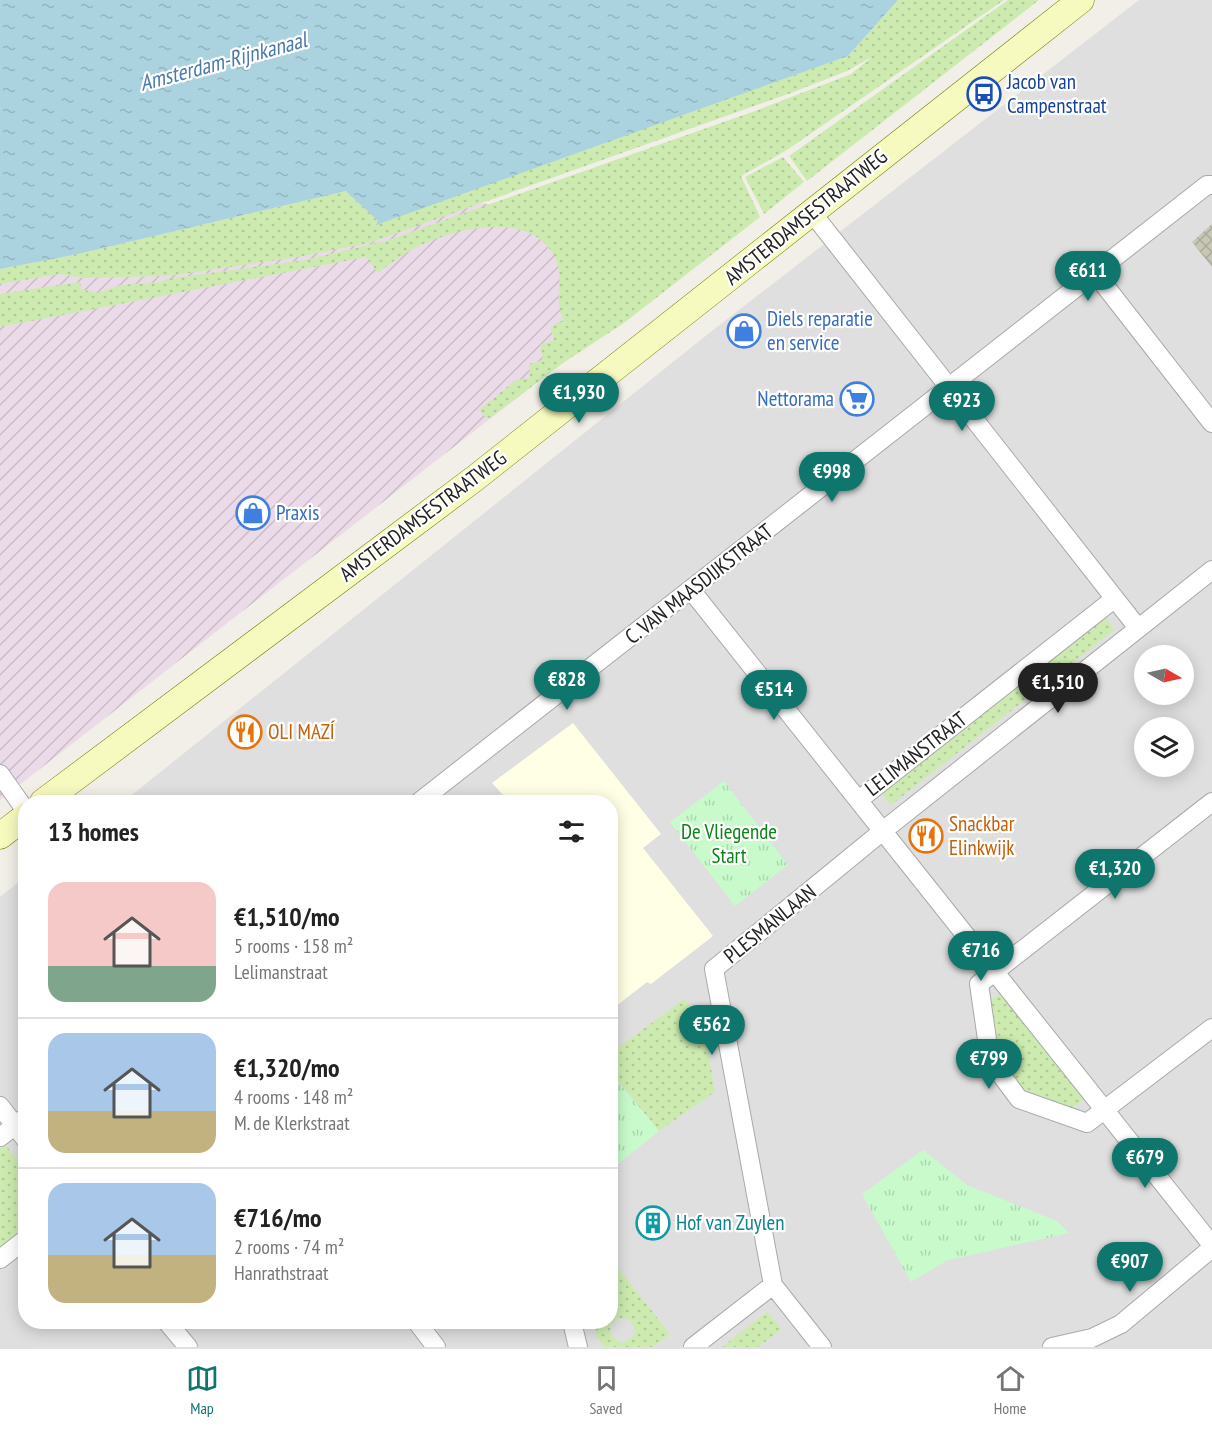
<!DOCTYPE html>
<html lang="en">
<head>
<meta charset="utf-8">
<style>
  :root { --surface:#fff; --page:#f6f6f6; --text:#222; --muted:#767676; --line:#e0e0e0; --accent:#0f766e }
  body { margin:0; font-family:"PT Sans Narrow",sans-serif; background:var(--page); color:var(--text); height:100vh; display:flex; flex-direction:column; font-size:22px; white-space:nowrap }
  * { box-sizing:border-box; margin:0 }
  p { font-size:20px; color:var(--muted) }
  .icon { flex:none; width:33px; height:33px; fill:none; stroke:currentColor; stroke-width:2; stroke-linecap:round; stroke-linejoin:round }
  .map { position:relative; flex:1; overflow:hidden }
  .sheet { position:absolute; left:18px; top:795px; width:600px; height:534px; display:flex; flex-direction:column; background:var(--surface); border-radius:24px; box-shadow:0 3px 15px #0003 }
  .sheet>* { flex:none }
  .needle { width:39px; rotate:99deg }
  .buttons { position:absolute; left:1134px; top:645px; display:grid; gap:12px }
  .buttons a { display:grid; place-items:center; width:60px; height:60px; border-radius:50%; background:var(--surface); box-shadow:0 3px 15px #0003; font-size:30px }
  .price { position:absolute; translate:-50% -51px; padding:0 14px; border-radius:21px; background:var(--accent); color:#fff; font-size:20px; line-height:39px; filter:drop-shadow(0 2px 3px #0008) }
  .price::after { content:''; position:absolute; left:50%; top:36px; width:18px; height:14px; margin-left:-9px; background:inherit; clip-path:polygon(0 0,100% 0,50% 100%) }
  .price.on { background:#222; color:#fff }
  ul { padding:0; list-style:none }
  li { display:flex; align-items:center; gap:18px; height:150px; padding:0 30px }
  li+li { border-top:2px solid var(--line) }
  li span { display:grid; place-items:center; flex:none; width:168px; height:120px; border-radius:18px; color:#555 }
  li>.icon { margin-inline-start:auto }
  span .icon { width:72px; height:72px; fill:#fffc; stroke-width:1 }
  li b { font-size:26px }
  h2 { display:flex; justify-content:space-between; align-items:center; height:72px; padding:0 30px; font-size:26px }
  .tab-bar { display:flex; justify-content:space-around; align-items:center; height:84px; border-top:2px solid var(--line); background:var(--surface); font-size:16px; color:var(--muted) }
  .tab-bar a { display:grid; justify-items:center; gap:3px }
  .tab-bar .on { color:var(--accent) }
  .map>svg:first-child { display:block }
  .residential { fill:#e0dfdf; fill-rule:evenodd }
  .industrial { fill:url(#industrial-furrows) }
  .education { fill:#ffffe5 }
  .construction { fill:url(#construction-cross-hatch) }
  .grass { fill:url(#grass-dots); fill-rule:evenodd }
  .park { fill:url(#park-tufts) }
  .water { fill:url(#water-ripples) }
  .lines { fill:none; stroke-linecap:round; stroke-linejoin:round }
  .minor-casing { stroke:#a9a9a9; stroke-width:20 }
  .secondary-casing { stroke:#707d05; stroke-width:27 }
  .minor { stroke:#fff; stroke-width:18 }
  .secondary { stroke:#f7fabf; stroke-width:26 }
  .labels { text-anchor:middle; stroke-width:4.5; stroke-linejoin:round; paint-order:stroke }
  .transit-label { font-size:21px; fill:#164399; stroke:#fff; text-anchor:start }
  .street-label { font-size:21px; fill:#222; stroke:#fff }
  .shop-label { font-size:21px; fill:#366cbe; stroke:#fff; text-anchor:start }
  .food-label { font-size:21px; fill:#c56008; stroke:#fff; text-anchor:start }
  .park-label { font-size:21px; fill:#0c8416; stroke:#fff }
  .culture-label { font-size:21px; fill:#0d838f; stroke:#fff; text-anchor:start }
  .water-label { font-size:22px; font-style:italic; fill:#4a7aab; stroke:#fff }
</style>
</head>
<body>
<div class="map">
<svg width="1212" height="1347" viewBox="0 0 1212 1347">
  <defs>
    <pattern id="industrial-furrows" width="10" height="10" patternUnits="userSpaceOnUse" patternTransform="scale(1.5)"><rect width="10" height="10" fill="#ebdbe8"/><path d="M-1 1l2-2M0 10L10 0M9 11l2-2" fill="none" stroke="#c9bcc7"/></pattern>
    <pattern id="construction-cross-hatch" width="8" height="8" patternUnits="userSpaceOnUse" patternTransform="scale(1.5)"><rect width="8" height="8" fill="#c7c7b4"/><path d="M0 0l8 8M0 8l8-8" fill="none" stroke="#abab9a"/></pattern>
    <pattern id="grass-dots" width="8" height="8" patternUnits="userSpaceOnUse" patternTransform="scale(1.5)"><rect width="8" height="8" fill="#cdebb0"/><path d="M2 2h.1M6 6h.1" fill="none" stroke="#b0c997" stroke-width="1.8" stroke-linecap="round"/></pattern>
    <pattern id="park-tufts" width="24" height="20" patternUnits="userSpaceOnUse" patternTransform="scale(1.5)"><rect width="24" height="20" fill="#c8facc"/><path d="M3 7l-1-3M5 7V3M7 7l1-3M15 17l-1-3M17 17v-4M19 17l1-3" fill="none" stroke="#acd6af"/></pattern>
    <pattern id="water-ripples" width="26" height="14" patternUnits="userSpaceOnUse" patternTransform="scale(1.5)"><rect width="26" height="14" fill="#aad3df"/><path d="M2 4q2-2 4 0t4 0M15 11q2-2 4 0t4 0" fill="none" stroke="#92b5bf"/></pattern>
  </defs>
  <rect width="100%" height="100%" fill="#f2efe9"/>
  <path class="residential" d="M 1139,0 L 1212,0 L 1212,1347 L 0,1347 L 0,897 L 25,877 L 26,1322 L 610,1322 L 610,802 L 123,802 L 708,334 ZM 1144,656 L 1184,656 L 1184,694 L 1144,694 ZM 1144,728 L 1184,728 L 1184,766 L 1144,766 Z"/>
  <path class="industrial" d="M 346,191 L 531,208 L 579,255 L 563,362 L 0,800 L 0,269 Z"/>
  <path class="education" d="M 573,723 L 661,834 L 643,848 L 713,936 L 651,984 L 647,982 L 611,1010 L 610,802 L 494,802 L 503,795 L 492,783 Z"/>
  <path class="construction" d="M 1212,224 L 1212,267 L 1192,242 Z"/>
  <path class="grass" d="M 898,0 L 1004,0 L 787,150 L 741,176 L 760,217 L 624,323 L 563,363 L 490,418 L 485,417 L 479,410 L 516,380 L 530,378 L 529,364 L 543,360 L 540,345 L 554,340 L 550,327 L 563,320 C 552,296 567,278 553,254 C 528,211 457,228 421,245 C 406,252 391,263 378,273 L 366,257 L 0,327 L 0,294 L 80,282 L 81,289 L 97,293 L 121,285 L 161,282 L 166,279 L 305,260 L 385,241 L 755,111 L 851,74 L 872,57 L 847,71 L 791,93 L 369,243 L 298,257 L 169,276 L 81,278 L 61,274 L 0,284 L 0,269 L 73,255 L 346,191 L 378,221 L 848,56 Z
    M 1008,0 L 1039,0 L 807,181 L 789,156 Z
    M 783,157 L 804,182 L 764,214 L 745,177 Z
    M 1105,616 L 1114,630 L 891,805 L 880,791 Z
    M 1001,994 L 1084,1099 L 1072,1108 L 1021,1088 L 997,1054 L 989,1001 Z
    M 684,999 L 703,1021 L 715,1092 L 659,1131 L 611,1072 L 611,1053 Z
    M 5,1144 L 25,1170 L 25,1228 L 0,1248 L 0,1149 Z
    M 611,1259 L 670,1334 L 653,1347 L 605,1347 L 596,1336 L 593,1322 L 610,1322 ZM 624,1318 L 631,1321 L 635,1330 L 632,1338 L 621,1343 L 611,1336 L 610,1327 L 616,1319 Z
    M 767,1312 L 782,1329 L 758,1347 L 722,1347 Z"/>
  <path class="park" d="M 724,781 L 788,865 L 735,906 L 670,822 Z
    M 610,1072 L 659,1131 L 611,1170 L 610,1169 Z
    M 923,1150 L 967,1185 L 1057,1221 L 1069,1233 L 948,1260 L 911,1282 L 862,1194 Z"/>
  <path class="water" d="M 0,0 L 898,0 L 848,56 L 376,225 L 378,221 L 346,191 L 73,255 L 0,269 Z"/>
  <g class="lines">
    <defs>
      <path id="minor" d="M 813,214 L 1138,628
        M 1095,273 L 1212,423
        M 691,590 L 1212,1245
        M 0,774 L 26,811
        M 860,799 L 1114,599
        M 419,802 L 1207,185 L 1212,185
        M 1212,802 L 979,984 L 990,1060 L 1019,1099 L 1087,1123 L 1212,1028
        M 0,1106 L 26,1140
        M 0,1137 L 26,1117
        M 0,1259 L 26,1239
        M 167,1322 L 188,1347
        M 417,1322 L 436,1347
        M 572,1322 L 578,1347
        M 693,1347 L 773,1285
        M 822,1347 L 773,1285 L 714,969 L 884,830 L 1212,570
        M 1052,1347 L 1092,1338 L 1121,1324 L 1212,1248"/>
      <path id="secondary" d="M 43,802 L 474,479 L 1081,0
        M 0,836 L 26,816"/>
    </defs>
    <use href="#minor" class="minor-casing"/>
    <use href="#secondary" class="secondary-casing"/>
    <use href="#minor" class="minor"/>
    <use href="#secondary" class="secondary"/>
  </g>
  <defs>
    <symbol id="bus-ring" viewBox="-11 -11 22 22"><circle r="9.5" fill="#fff" stroke="#1a4fb4" stroke-width="1.5"/><path d="M-5-6H5V4H4V6H2V4H-2V6H-4V4H-5ZM-3.5-4V0h7V-4ZM-3.5 1.2v1.5H-2V1.2ZM2 1.2v1.5H3.5V1.2Z" fill="#1a4fb4"/></symbol>
    <symbol id="shop-ring" viewBox="-11 -11 22 22"><circle r="9.5" fill="#fff" stroke="#3f7fe0" stroke-width="1.5"/><path d="M-5-2.5h2.3a2.7 3.5 0 0 1 5.4 0H5L5.5 6h-11ZM-1.5-2.5h3a1.5 2.3 0 0 0-3 0Z" fill="#3f7fe0"/></symbol>
    <symbol id="supermarket-ring" viewBox="-11 -11 22 22"><circle r="9.5" fill="#fff" stroke="#3f7fe0" stroke-width="1.5"/><path d="M-6-5.5h2.5l.6 2H6L4.5 2H-2.5L-4.4-4H-6ZM-1.5 3.2a1.3 1.3 0 1 0 .1 0ZM3 3.2a1.3 1.3 0 1 0 .1 0Z" fill="#3f7fe0"/></symbol>
    <symbol id="restaurant-ring" viewBox="-11 -11 22 22"><circle r="9.5" fill="#fff" stroke="#e8710a" stroke-width="1.5"/><path d="M-5-6h1v4h1v-4h1v4h1v-4h1v5L-1.5 .5V6h-2V.5L-5-1ZM5-6V6H3V1.5H1.5Q1.5-4 5-6Z" fill="#e8710a"/></symbol>
    <symbol id="building-ring" viewBox="-11 -11 22 22"><circle r="9.5" fill="#fff" stroke="#0f9aa8" stroke-width="1.5"/><path d="M-4-6H4V6H1V3H-1V6H-4ZM-2.5-4.3h1.7v1.8h-1.7ZM.8-4.3h1.7v1.8H.8ZM-2.5-1h1.7V.8h-1.7ZM.8-1h1.7V.8H.8Z" fill="#0f9aa8"/></symbol>
  </defs>
  <g fill-rule="evenodd">
    <use href="#bus-ring" x="965" y="75" width="38" height="38"/>
    <use href="#shop-ring" x="725" y="312" width="38" height="38"/>
    <use href="#supermarket-ring" x="838" y="380" width="38" height="38"/>
    <use href="#shop-ring" x="234" y="494" width="38" height="38"/>
    <use href="#restaurant-ring" x="226" y="713" width="38" height="38"/>
    <use href="#restaurant-ring" x="907" y="817" width="38" height="38"/>
    <use href="#building-ring" x="634" y="1204" width="38" height="38"/>
  </g>
  <g class="labels">
    <g class="transit-label">
      <text x="1007" y="89">Jacob van<tspan x="1007" dy="24">Campenstraat</tspan></text>
    </g>
    <g class="street-label">
      <text transform="translate(806 217) rotate(-39)" y="7">AMSTERDAMSESTRAATWEG</text>
      <text transform="translate(423 516) rotate(-37)" y="7">AMSTERDAMSESTRAATWEG</text>
      <text transform="translate(699 584) rotate(-38)" y="7">C. VAN MAASDIJKSTRAAT</text>
      <text transform="translate(916 754) rotate(-38)" y="7">LELIMANSTRAAT</text>
      <text transform="translate(770 924) rotate(-39)" y="7">PLESMANLAAN</text>
    </g>
    <g class="shop-label">
      <text x="767" y="326">Diels reparatie<tspan x="767" dy="24">en service</tspan></text>
      <text x="834" y="406" text-anchor="end">Nettorama</text>
      <text x="276" y="520">Praxis</text>
    </g>
    <g class="food-label">
      <text x="268" y="739">OLI MAZÍ</text>
      <text x="949" y="831">Snackbar<tspan x="949" dy="24">Elinkwijk</tspan></text>
    </g>
    <g class="park-label">
      <text x="729" y="839">De Vliegende<tspan x="729" dy="24">Start</tspan></text>
    </g>
    <g class="culture-label">
      <text x="676" y="1230">Hof van Zuylen</text>
    </g>
    <g class="water-label">
      <text transform="translate(223 61) rotate(-15)" y="8">Amsterdam-Rijnkanaal</text>
    </g>
  </g>
</svg>
<div class="buttons">
<a><svg class="needle" viewBox="-14 -14 28 28"><path d="M0-13l5 13h-10z" fill="#e53935"/><path d="M0 13l5-13h-10z" fill="#767676"/></svg></a>
<a><svg class="icon" aria-label="layers" viewBox="0 0 24 24"><path d="M12 4l9 5-9 5-9-5zM3 14l9 5 9-5"/></svg></a>
</div>
<b class="price" style="left:1088px;top:302px">€611</b>
<b class="price" style="left:579px;top:424px">€1,930</b>
<b class="price" style="left:962px;top:432px">€923</b>
<b class="price" style="left:832px;top:503px">€998</b>
<b class="price" style="left:567px;top:711px">€828</b>
<b class="price on" style="left:1058px;top:714px">€1,510</b>
<b class="price" style="left:774px;top:721px">€514</b>
<b class="price" style="left:1115px;top:900px">€1,320</b>
<b class="price" style="left:981px;top:982px">€716</b>
<b class="price" style="left:712px;top:1056px">€562</b>
<b class="price" style="left:989px;top:1090px">€799</b>
<b class="price" style="left:1145px;top:1189px">€679</b>
<b class="price" style="left:1130px;top:1293px">€907</b>
<section class="sheet">
<h2>13 homes<svg class="icon" aria-label="filters" viewBox="0 0 24 24"><path d="M4 7h16M4 17h16"/><circle cx="9" cy="7" r="2"/><circle cx="15" cy="17" r="2"/></svg></h2>
<ul>
<li><span style="background:linear-gradient(#f6c9c9 70%,#7fa58c 0)"><svg class="icon" aria-label="home" viewBox="0 0 24 24"><path d="M3 11l9-7 9 7M6 9v11h12V9"/></svg></span><div><b>€1,510/mo</b><p>5 rooms · 158 m²</p><p>Lelimanstraat</p></div></li>
<li><span style="background:linear-gradient(#a9c7e8 65%,#c2b280 0)"><svg class="icon" aria-label="home" viewBox="0 0 24 24"><path d="M3 11l9-7 9 7M6 9v11h12V9"/></svg></span><div><b>€1,320/mo</b><p>4 rooms · 148 m²</p><p>M. de Klerkstraat</p></div></li>
<li><span style="background:linear-gradient(#a9c7e8 60%,#c2b280 0)"><svg class="icon" aria-label="home" viewBox="0 0 24 24"><path d="M3 11l9-7 9 7M6 9v11h12V9"/></svg></span><div><b>€716/mo</b><p>2 rooms · 74 m²</p><p>Hanrathstraat</p></div></li>
</ul>
</section>
</div>
<nav class="tab-bar">
<a class="on"><svg class="icon" aria-label="map" viewBox="0 0 24 24"><path d="M3 6l6-2 6 2 6-2v14l-6 2-6-2-6 2zM9 4v14M15 6v14"/></svg>Map</a>
<a><svg class="icon" aria-label="saved" viewBox="0 0 24 24"><path d="M7 4h10v16l-5-4-5 4z"/></svg>Saved</a>
<a><svg class="icon" aria-label="home" viewBox="0 0 24 24"><path d="M3 11l9-7 9 7M6 9v11h12V9"/></svg>Home</a>
</nav>
</body>
</html>
